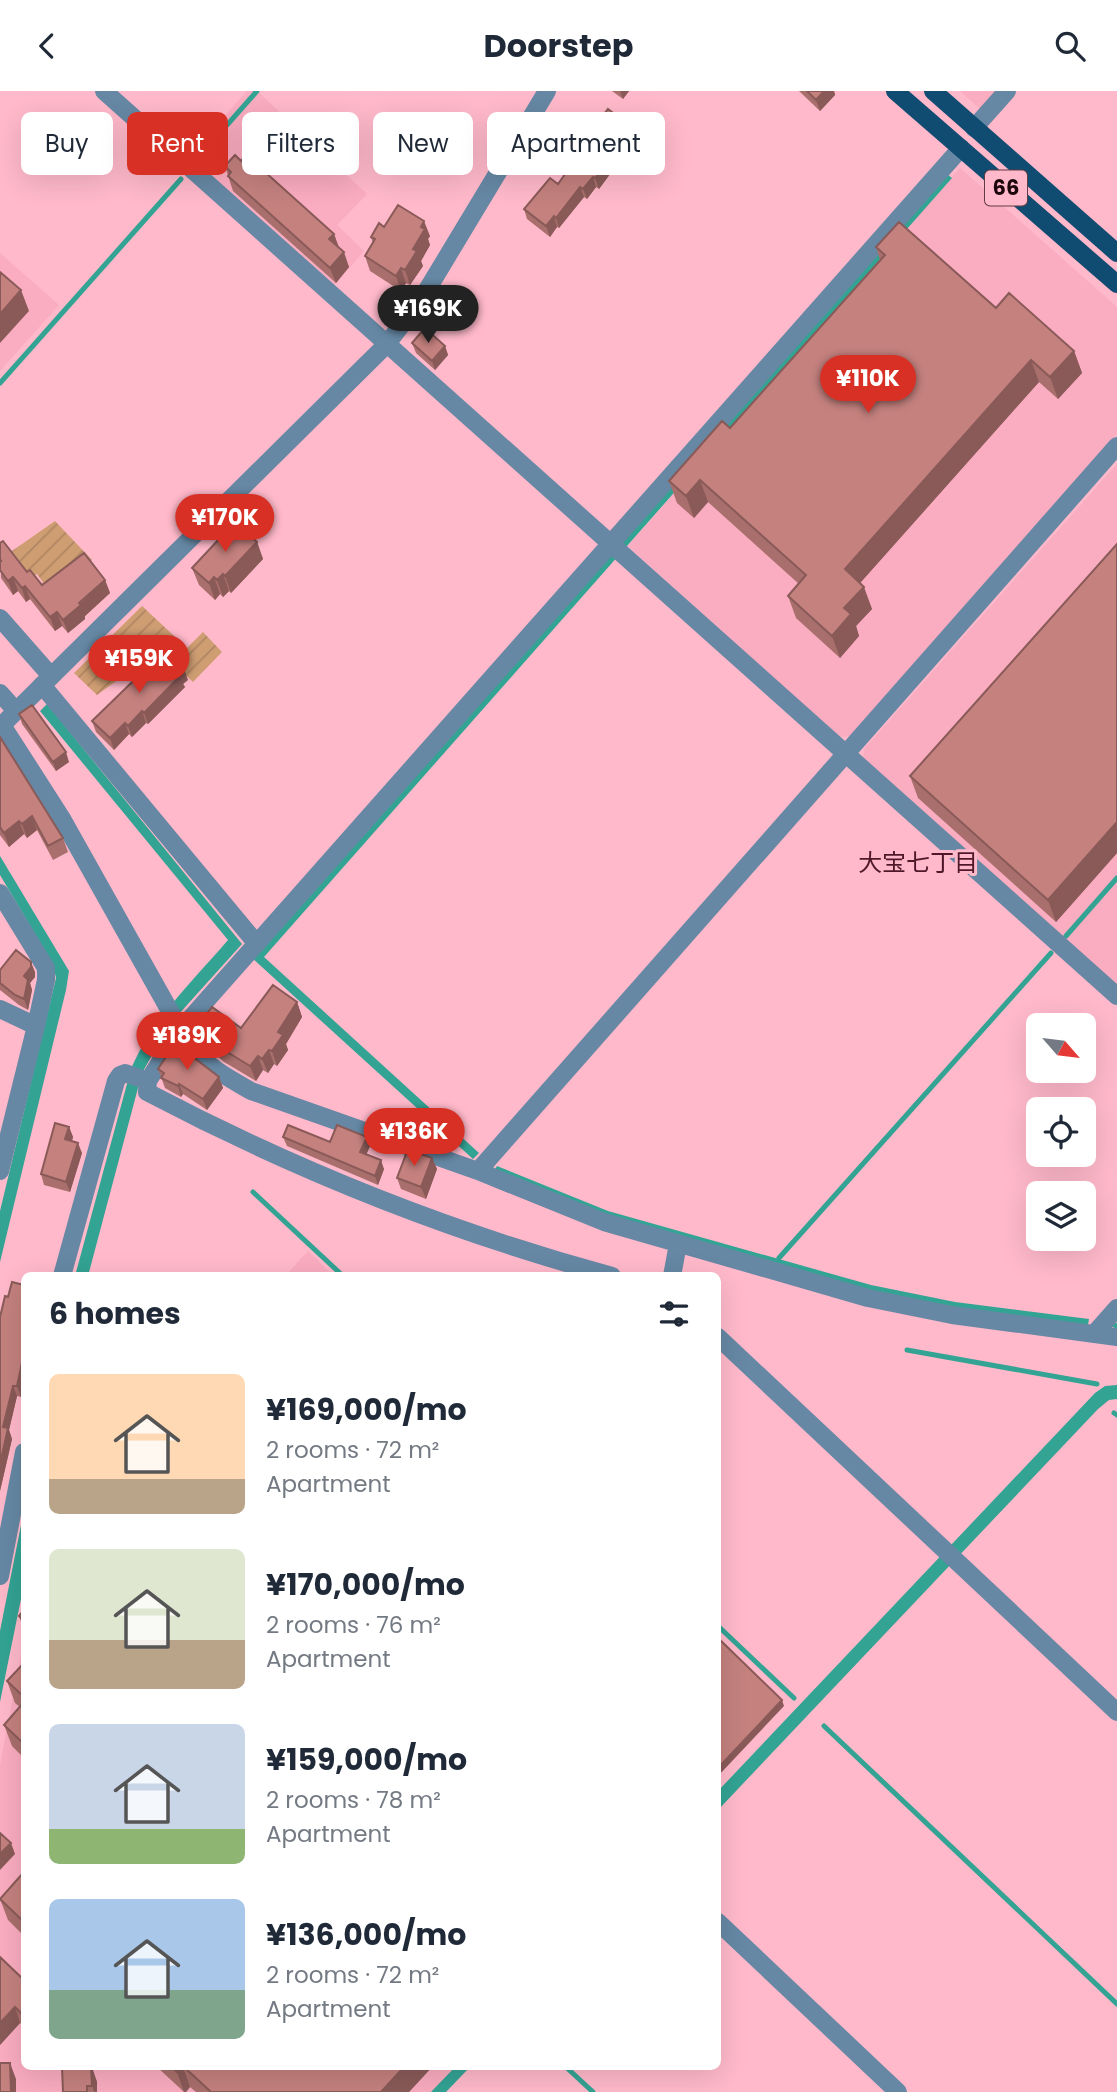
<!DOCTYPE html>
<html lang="en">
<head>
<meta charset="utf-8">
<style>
  :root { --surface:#fff; --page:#f6f6f7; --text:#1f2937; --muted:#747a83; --accent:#d93025 }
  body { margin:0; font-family:Poppins,"Noto Sans JP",sans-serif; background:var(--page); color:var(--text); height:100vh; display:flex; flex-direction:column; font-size:26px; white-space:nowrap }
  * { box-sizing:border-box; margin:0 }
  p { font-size:23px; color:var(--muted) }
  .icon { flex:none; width:38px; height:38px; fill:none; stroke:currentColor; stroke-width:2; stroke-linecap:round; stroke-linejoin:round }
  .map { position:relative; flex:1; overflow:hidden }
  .panel { position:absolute; left:21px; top:1181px; width:700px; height:798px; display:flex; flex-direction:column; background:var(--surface); border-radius:10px; box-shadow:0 7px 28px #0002 }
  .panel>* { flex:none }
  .hud { position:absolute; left:21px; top:21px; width:700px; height:63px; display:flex; gap:14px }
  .needle { width:46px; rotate:118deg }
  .controls { position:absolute; left:1026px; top:922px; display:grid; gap:14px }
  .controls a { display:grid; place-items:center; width:70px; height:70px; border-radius:10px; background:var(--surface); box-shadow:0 7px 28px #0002; font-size:35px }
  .price { position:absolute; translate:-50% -60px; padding:0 16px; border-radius:24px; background:var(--accent); color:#fff; font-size:23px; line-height:46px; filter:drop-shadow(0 2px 4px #0008) }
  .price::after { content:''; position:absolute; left:50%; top:42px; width:21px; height:16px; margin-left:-10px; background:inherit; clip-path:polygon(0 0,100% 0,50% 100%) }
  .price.active { background:#222; color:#fff }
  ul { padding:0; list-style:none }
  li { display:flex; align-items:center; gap:21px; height:175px; padding:0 28px }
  li span { display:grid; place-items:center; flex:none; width:196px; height:140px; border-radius:10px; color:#555 }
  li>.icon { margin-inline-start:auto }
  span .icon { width:84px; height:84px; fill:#fffc; stroke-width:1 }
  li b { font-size:30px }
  h2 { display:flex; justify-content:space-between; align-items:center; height:84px; padding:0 28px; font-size:30px }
  .tag { padding:0 24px; border-radius:10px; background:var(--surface); box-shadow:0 7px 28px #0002; font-size:24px; line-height:63px }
  .tag.active { background:var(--accent); color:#fff }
  header { display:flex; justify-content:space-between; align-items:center; height:91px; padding:0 28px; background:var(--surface); font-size:32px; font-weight:700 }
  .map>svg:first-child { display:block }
  .built { fill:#faacc0 }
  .garden { fill:url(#garden-furrows) }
  .water { fill:#33a394 }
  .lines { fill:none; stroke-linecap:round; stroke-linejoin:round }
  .stream { stroke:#33a394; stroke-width:5 }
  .minor { stroke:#6688a4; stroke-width:18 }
  .tertiary { stroke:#6688a4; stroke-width:18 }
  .primary { stroke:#104b71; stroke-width:18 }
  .wall { fill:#a96f6c }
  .shaded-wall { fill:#895a58 }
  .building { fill:#c4817e; stroke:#895a58; stroke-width:2 }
  .labels { text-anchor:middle; stroke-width:6; stroke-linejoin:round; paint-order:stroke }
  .shield { fill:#ffb9ca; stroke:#603c45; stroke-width:2 }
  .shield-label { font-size:21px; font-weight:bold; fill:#1c060c }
  .neighbourhood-label { font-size:24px; fill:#4e172a; stroke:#ffb9ca }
</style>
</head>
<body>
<header><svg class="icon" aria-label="back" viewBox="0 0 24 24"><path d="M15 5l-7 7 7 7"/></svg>Doorstep<svg class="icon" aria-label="search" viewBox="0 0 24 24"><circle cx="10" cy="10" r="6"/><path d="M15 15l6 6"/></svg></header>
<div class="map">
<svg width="1117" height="2001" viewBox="0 0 1117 2001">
  <defs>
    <pattern id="garden-furrows" width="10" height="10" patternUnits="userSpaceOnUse" patternTransform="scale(1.75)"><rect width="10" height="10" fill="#ce9d72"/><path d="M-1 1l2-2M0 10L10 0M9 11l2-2" fill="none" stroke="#b08662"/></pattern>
  </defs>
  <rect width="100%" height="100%" fill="#ffb9ca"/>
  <path class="built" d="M 247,0 L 257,0 L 367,103 L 337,134 L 364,160 L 334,195 L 187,67 Z
    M 960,0 L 1002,0 L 980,18 Z
    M 960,77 L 1117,216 L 1117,343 L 851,645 L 839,646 L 628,455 Z
    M 0,162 L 59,214 L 0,280 Z
    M 1117,373 L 1117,894 L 863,667 L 864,658 Z
    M 308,1160 L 334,1185 L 285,1185 Z
    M 24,1548 L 24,1976 L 455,1976 L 431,2001 L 0,2001 L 0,1674 Z"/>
  <path class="garden" d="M 55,430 L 92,469 L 51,502 L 37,483 L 24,491 L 13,478 L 20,471 L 12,460 Z
    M 142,515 L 187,557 L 203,541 L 222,561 L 193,591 L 159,559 L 97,604 L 74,582 Z"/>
  <path class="water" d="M 947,83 L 952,87 L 264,866 L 479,1062 L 473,1068 L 252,867 Z
    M 47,613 L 242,853 L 169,934 L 142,982 L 88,1185 L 75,1185 L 131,978 C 152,928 193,890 228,849 L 40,620 Z
    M 0,765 L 69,880 L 66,899 L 0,1171 L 0,1120 L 56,887 L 53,873 L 0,784 Z
    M 497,1075 L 608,1120 L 871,1194 L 955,1211 L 1089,1228 L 1088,1234 L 954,1216 L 869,1199 L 607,1125 L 494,1080 Z
    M 1117,1294 L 1117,1308 L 1109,1309 L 1098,1318 L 718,1719 L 718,1700 L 1095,1302 L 1105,1295 Z
    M 24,1419 L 24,1493 L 0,1611 L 0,1540 Z
    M 455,1976 L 470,1976 L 446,2001 L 431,2001 Z"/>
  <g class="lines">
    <path class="stream" d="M 197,68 L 257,0
      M 0,292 L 181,88
      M 1066,845 L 1117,787
      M 253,1101 L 343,1185
      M 779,1167 L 1051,862
      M 1114,1234 L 1117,1235
      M 907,1259 L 1097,1293
      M 1114,1322 L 1117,1324
      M 718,1535 L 794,1607
      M 824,1635 L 1117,1913
      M 566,1976 L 593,2001"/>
    <path class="minor" d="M 104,0 L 1117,905
      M 974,37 L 1007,0
      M 0,527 L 51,585
      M 42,594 L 257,853
      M 0,602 L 16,620
      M 2,634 L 61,726 L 189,954 C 206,975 228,987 251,1000 L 478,1080 L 604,1131 L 868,1207 L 952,1224 L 1117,1246
      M 0,802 L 46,877 L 46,889 L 36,935 L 0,1080
      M 0,918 L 36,935
      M 148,990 L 147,1001 C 295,1079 450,1141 612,1185
      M 478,1080 L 1117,355
      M 62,1185 L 116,990 L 120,984 L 125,982 L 148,990 L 181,938 L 961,57
      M 672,1185 L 678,1153
      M 1094,1243 L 1117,1217
      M 718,1246 L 1117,1621
      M 0,1485 L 24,1361
      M 718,1831 L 898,2001"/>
    <path class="tertiary" d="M 0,636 L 386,254 L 421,209 L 547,0"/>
    <path class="primary" d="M 895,0 L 1117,193
      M 933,0 L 1117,162"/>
  </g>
  <path class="wall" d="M 612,0 L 629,0 L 623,8 Z
    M 799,0 L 834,0 L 835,4 L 820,20 Z
    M 630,35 L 634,46 L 629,52 L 630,56 L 599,98 L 596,96 L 587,108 L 584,106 L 559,137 L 557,136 L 550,146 L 527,128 L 524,118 L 558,93 L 596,40 L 594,36 Z
    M 241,70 L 334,143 L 339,156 L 349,176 L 336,192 L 233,100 L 225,75 Z
    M 384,136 L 430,145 L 428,148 L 430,154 L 421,170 L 423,175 L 410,194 L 406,192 L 401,200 L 370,180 L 365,165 L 373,152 L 371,146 Z
    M 876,156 L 996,217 L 1074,260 L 1082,282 L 1058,308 L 1039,291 L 860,492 L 872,518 L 856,535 L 859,545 L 840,567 L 796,527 L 788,505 L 799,493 L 708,411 L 694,427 L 677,412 L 669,390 L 730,337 L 880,169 Z
    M 412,252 L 445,255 L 448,264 L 435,279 L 416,262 Z
    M 257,451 L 263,468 L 231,502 L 229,500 L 223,506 L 220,503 L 215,509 L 199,494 L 192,477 Z
    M 0,452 L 27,481 L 42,494 L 105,489 L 110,502 L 85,525 L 85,528 L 68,542 L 62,535 L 55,540 L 30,508 L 26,511 L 18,500 L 13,504 L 1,487 Z
    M 1117,453 L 1117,762 L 1056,831 L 918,707 L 910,685 Z
    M 188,589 L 183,593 L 185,596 L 148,633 L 146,632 L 132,646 L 129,643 L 114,659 L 96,641 L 92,630 Z
    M 19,623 L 69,671 L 56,680 L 22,633 Z
    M 0,646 L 63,747 L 68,761 L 53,769 L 37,739 L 27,747 L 24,743 L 9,756 L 0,744 Z
    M 0,879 L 35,881 L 35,886 L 30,892 L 32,899 L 28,919 L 19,914 L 0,899 Z
    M 297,911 L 302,926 L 286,953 L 288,959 L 277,975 L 274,973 L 268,982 L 263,979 L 256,990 L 224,971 L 202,951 L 196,937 L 241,937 Z
    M 158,978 L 219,986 L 223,997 L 207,1019 L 183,1003 L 181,1006 L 165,997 Z
    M 69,1036 L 73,1046 L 72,1050 L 82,1062 L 70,1101 L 44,1094 L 41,1083 Z
    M 283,1046 L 370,1055 L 366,1064 L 384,1078 L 378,1094 L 287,1055 Z
    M 432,1067 L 437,1078 L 426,1108 L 401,1098 L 397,1087 Z
    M 24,1194 L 24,1289 L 21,1306 L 17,1305 L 9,1339 L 12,1348 L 0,1400 L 8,1206 Z
    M 24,1519 L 24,1539 L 19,1525 Z
    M 24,1572 L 24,1667 L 12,1655 L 4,1634 L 20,1616 L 15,1612 L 7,1590 Z
    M 24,1781 L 24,1845 L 8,1829 L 0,1808 Z
    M 24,1889 L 24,1935 L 20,1932 L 0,1954 Z
    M 157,1976 L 432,1976 L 409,2001 L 196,2001 L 190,1996 L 186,2001 L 184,2001 Z
    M 92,1978 L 97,1991 L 97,2001 L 63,2001 Z"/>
  <path class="shaded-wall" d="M 620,0 L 629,0 L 623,8 Z
    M 824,0 L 834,0 L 835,4 L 820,20 L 816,9 Z
    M 630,35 L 634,46 L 629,52 L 630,56 L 599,98 L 595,87 Z
    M 593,86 L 596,96 L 587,108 L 583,98 Z
    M 580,96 L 584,106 L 559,137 L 556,127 Z
    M 554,125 L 557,136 L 550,146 L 546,135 Z
    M 424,130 L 430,145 L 428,148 L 430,154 L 421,170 L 423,175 L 410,194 L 405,179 L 421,136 Z
    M 334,143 L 339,158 L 329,148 Z
    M 344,161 L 349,176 L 336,192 L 330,177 Z
    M 401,177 L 406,192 L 401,200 L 396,185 Z
    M 21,199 L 29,220 L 0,252 L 0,223 Z
    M 445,255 L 448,264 L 435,279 L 432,270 Z
    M 1074,260 L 1082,282 L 1058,308 L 1050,286 Z
    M 1031,269 L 1039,291 L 853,500 L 845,478 Z
    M 700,389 L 708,411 L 694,427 L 686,405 Z
    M 257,451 L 263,468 L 231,502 L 225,485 Z
    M 223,483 L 229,500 L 223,506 L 217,489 Z
    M 13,486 L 18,500 L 13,504 L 8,490 Z
    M 214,486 L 220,503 L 215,509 L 209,492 Z
    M 105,489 L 110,502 L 85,525 L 85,528 L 68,542 L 63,529 Z
    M 25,495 L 30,508 L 26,511 L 22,497 Z
    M 864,496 L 872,518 L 856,535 L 859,545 L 840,567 L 832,545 L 844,517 Z
    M 57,521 L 62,535 L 55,540 L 50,526 Z
    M 184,578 L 188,589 L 183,593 L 185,596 L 148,633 L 144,622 Z
    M 142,620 L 146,632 L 132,646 L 128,635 Z
    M 125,632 L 129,643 L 114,659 L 110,647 Z
    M 66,661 L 69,671 L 56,680 L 53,671 Z
    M 32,725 L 37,739 L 27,747 L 22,733 Z
    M 19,730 L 24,743 L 9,756 L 4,742 Z
    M 1117,731 L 1117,762 L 1056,831 L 1048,809 Z
    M 31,871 L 35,881 L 35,886 L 30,892 L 32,899 L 28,919 L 24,908 L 24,885 Z
    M 297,911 L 302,926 L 286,953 L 288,959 L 277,975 L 272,960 L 278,941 Z
    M 269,959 L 274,973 L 268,982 L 262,968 Z
    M 258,965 L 263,979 L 256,990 L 250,975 Z
    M 219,986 L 223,997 L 207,1019 L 203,1008 Z
    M 179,993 L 183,1003 L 181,1006 L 178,995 Z
    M 69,1036 L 73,1046 L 69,1059 L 65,1048 Z
    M 367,1046 L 370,1055 L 363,1071 L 360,1061 Z
    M 78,1052 L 82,1062 L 70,1101 L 66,1091 Z
    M 432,1067 L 437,1078 L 426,1108 L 421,1096 Z
    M 381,1069 L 384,1078 L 378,1094 L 375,1085 Z
    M 24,1262 L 24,1289 L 21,1306 L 17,1295 Z
    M 13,1295 L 17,1305 L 9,1339 L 12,1348 L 0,1400 L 0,1373 L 3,1336 Z
    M 782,1609 L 784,1615 L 718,1685 L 718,1677 Z
    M 11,1752 L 15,1763 L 0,1779 L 0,1763 Z
    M 15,1916 L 20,1932 L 0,1954 L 0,1932 Z
    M 10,1972 L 16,1988 L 16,2001 L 11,2001 Z
    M 87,1976 L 92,1976 L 97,1991 L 97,2001 L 94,2001 Z
    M 181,1976 L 183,1976 L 190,1996 L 186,2001 L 184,2001 L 177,1981 Z
    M 404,1976 L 432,1976 L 409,2001 L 381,2001 Z"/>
  <path class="building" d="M 807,0 L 824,0 L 816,9 Z
    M 608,18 L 630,35 L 624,43 L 627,46 L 595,87 L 593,86 L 583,98 L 580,96 L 556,127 L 554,125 L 546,135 L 524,118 L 550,87 L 558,93 L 597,38 L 594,36 Z
    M 235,64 L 241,70 L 246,64 L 334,143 L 329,148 L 344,161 L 330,177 L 228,85 L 231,81 L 225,75 Z
    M 398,114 L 424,130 L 421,136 L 425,138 L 413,158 L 417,160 L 405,179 L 401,177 L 396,185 L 365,165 L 375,148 L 371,146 L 379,132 L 384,136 Z
    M 899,131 L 996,217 L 1009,202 L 1074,260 L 1050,286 L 1031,269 L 845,478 L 864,496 L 844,517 L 851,523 L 832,545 L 788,505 L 806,484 L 700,389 L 686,405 L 669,390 L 722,330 L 730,337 L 885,164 L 876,156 Z
    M 0,181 L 21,199 L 0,223 Z
    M 425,237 L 445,255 L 432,270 L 412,252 Z
    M 235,431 L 257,451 L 225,485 L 223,483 L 217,489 L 214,486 L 209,492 L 192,477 Z
    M 3,450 L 27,481 L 30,479 L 42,494 L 84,462 L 105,489 L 79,512 L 81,514 L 63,529 L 57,521 L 50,526 L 25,495 L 22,497 L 13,486 L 8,490 L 0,479 L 0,470 L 1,470 L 0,468 L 0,452 Z
    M 1117,453 L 1117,731 L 1048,809 L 910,685 Z
    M 168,562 L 184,578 L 179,583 L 180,585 L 144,622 L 142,620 L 128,635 L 125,632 L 110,647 L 92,630 L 160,564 L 163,567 Z
    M 32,614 L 66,661 L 53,671 L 19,623 Z
    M 0,646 L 63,747 L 48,755 L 32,725 L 22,733 L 19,730 L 4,742 L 0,736 Z
    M 16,859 L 31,871 L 31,876 L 24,885 L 28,889 L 24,908 L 15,904 L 0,892 L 0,879 Z
    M 273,894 L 297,911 L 278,941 L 283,944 L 272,960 L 269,959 L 262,968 L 258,965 L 250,975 L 219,956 L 196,937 L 212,916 L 241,937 Z
    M 175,952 L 219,986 L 203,1008 L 179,993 L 178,995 L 161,987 L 164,982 L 158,978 Z
    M 55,1032 L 69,1036 L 65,1048 L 78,1052 L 66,1091 L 41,1083 Z
    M 288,1034 L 330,1051 L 337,1034 L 367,1046 L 360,1061 L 381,1069 L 375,1085 L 283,1046 Z
    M 408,1058 L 432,1067 L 421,1096 L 397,1087 Z
    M 12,1191 L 24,1194 L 24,1262 L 17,1295 L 13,1295 L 3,1336 L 8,1337 L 0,1373 L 0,1226 L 5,1205 L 8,1206 Z
    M 24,1519 L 24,1530 L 19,1525 Z
    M 718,1547 L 782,1609 L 718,1677 Z
    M 24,1572 L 24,1606 L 7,1590 Z
    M 24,1611 L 24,1653 L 4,1634 Z
    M 0,1742 L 11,1752 L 0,1763 Z
    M 24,1781 L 24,1831 L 0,1808 Z
    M 0,1866 L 24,1889 L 24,1925 L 15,1916 L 0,1932 Z
    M 0,1972 L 10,1972 L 11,2001 L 0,2001 Z
    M 62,1976 L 91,1976 L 92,1995 L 87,1995 L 87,2001 L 63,2001 Z
    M 172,1976 L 181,1976 L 177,1981 Z
    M 184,1976 L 404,1976 L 381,2001 L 211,2001 Z"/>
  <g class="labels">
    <rect class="shield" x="985" y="79.5" width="42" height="35" rx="5"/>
    <g class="shield-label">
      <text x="1006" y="104">66</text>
    </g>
    <g class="neighbourhood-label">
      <text x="918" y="780">大宝七丁目</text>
    </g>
  </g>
</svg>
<div class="controls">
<a><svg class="needle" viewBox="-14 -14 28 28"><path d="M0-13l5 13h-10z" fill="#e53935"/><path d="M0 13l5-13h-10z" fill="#747a83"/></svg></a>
<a><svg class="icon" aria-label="locate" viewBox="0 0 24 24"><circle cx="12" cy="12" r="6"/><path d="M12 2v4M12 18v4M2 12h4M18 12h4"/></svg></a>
<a><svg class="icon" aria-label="layers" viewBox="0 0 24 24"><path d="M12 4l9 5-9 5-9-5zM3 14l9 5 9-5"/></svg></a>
</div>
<b class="price active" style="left:428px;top:254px">¥169K</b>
<b class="price" style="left:868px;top:324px">¥110K</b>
<b class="price" style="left:225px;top:463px">¥170K</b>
<b class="price" style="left:139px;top:604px">¥159K</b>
<b class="price" style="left:187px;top:981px">¥189K</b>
<b class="price" style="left:414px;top:1077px">¥136K</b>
<div class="hud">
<a class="tag">Buy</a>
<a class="tag active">Rent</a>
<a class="tag">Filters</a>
<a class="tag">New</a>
<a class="tag">Apartment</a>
</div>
<section class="panel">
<h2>6 homes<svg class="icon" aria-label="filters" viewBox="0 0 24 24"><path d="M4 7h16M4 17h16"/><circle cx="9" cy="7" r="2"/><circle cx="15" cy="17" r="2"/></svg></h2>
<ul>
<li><span style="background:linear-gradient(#ffd9b3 75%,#b9a48a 0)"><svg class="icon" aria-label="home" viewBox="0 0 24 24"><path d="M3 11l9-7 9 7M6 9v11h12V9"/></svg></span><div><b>¥169,000/mo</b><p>2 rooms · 72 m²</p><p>Apartment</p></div></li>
<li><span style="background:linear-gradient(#dfe7d0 65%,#b9a48a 0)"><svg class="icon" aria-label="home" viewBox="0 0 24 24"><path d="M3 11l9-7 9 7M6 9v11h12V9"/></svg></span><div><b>¥170,000/mo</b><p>2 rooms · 76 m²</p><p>Apartment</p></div></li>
<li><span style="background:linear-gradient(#c9d6e8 75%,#8fb573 0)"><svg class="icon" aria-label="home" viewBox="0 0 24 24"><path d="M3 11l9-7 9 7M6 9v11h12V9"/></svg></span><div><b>¥159,000/mo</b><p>2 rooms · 78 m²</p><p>Apartment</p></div></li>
<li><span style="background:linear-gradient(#a9c7e8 65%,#7fa58c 0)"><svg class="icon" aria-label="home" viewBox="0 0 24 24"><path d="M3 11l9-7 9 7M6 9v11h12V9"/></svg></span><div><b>¥136,000/mo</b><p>2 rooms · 72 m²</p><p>Apartment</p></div></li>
</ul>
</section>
</div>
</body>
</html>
